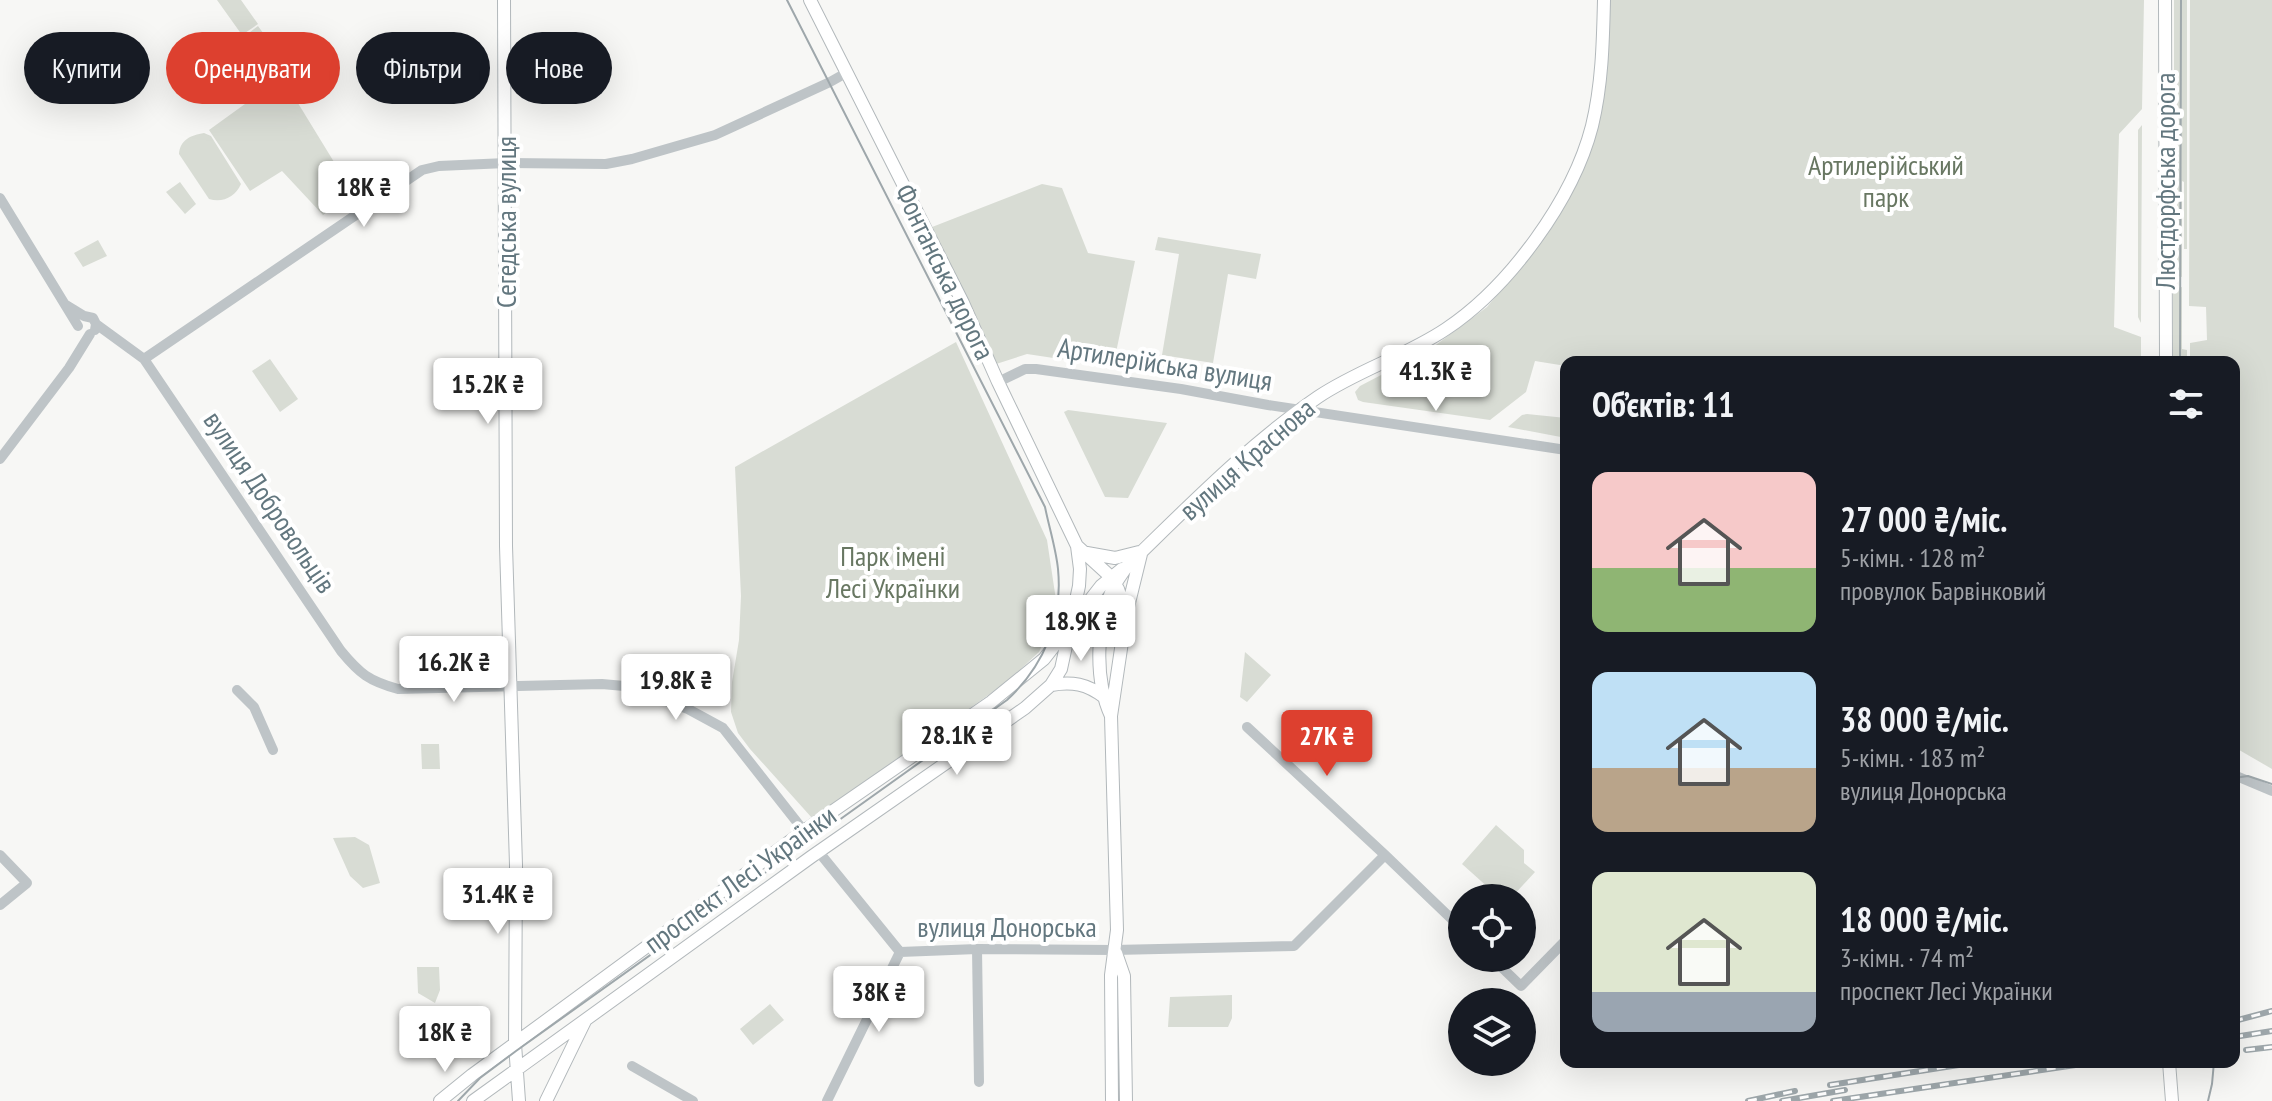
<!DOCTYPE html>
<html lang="uk">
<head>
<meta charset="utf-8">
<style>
  :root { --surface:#171b24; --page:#242831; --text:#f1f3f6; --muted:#9ea1a6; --accent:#dd402f }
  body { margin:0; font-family:"PT Sans Narrow",sans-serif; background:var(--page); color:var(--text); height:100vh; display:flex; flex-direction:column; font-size:30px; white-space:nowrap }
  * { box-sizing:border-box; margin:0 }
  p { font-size:26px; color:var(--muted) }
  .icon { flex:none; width:44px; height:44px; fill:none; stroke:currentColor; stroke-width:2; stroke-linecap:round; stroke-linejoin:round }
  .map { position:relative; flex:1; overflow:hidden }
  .sheet { position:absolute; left:1560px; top:356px; width:680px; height:712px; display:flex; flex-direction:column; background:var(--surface); border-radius:16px; box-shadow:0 8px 32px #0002 }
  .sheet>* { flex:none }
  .banner { position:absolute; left:24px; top:32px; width:760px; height:72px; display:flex; gap:16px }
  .fabs { position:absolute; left:1448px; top:884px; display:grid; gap:16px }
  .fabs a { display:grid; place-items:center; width:88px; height:88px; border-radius:50%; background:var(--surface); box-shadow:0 8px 32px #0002; font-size:40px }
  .price { position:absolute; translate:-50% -68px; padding:0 18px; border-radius:8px; background:#fff; color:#222; font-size:26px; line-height:52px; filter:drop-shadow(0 2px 4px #0008) }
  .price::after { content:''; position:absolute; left:50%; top:48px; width:24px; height:18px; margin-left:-12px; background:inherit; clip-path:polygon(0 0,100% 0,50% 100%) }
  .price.active { background:var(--accent); color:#fff }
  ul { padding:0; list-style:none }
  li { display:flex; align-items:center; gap:24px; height:200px; padding:0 32px }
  li span { display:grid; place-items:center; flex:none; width:224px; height:160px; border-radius:16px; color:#555 }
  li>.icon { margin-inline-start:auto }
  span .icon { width:96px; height:96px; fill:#fffc; stroke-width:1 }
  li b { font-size:34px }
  h2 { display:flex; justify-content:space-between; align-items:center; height:96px; padding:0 32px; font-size:34px }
  .pill { padding:0 28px; border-radius:36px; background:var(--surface); box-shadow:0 8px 32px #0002; font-size:28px; line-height:72px }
  .pill.active { background:var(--accent); color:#fff }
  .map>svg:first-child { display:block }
  .green { fill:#d8dcd4 }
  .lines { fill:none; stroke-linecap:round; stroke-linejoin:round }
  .major-casing { stroke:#b2b8bb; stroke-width:14 }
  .minor { stroke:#bec4c7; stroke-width:10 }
  .major { stroke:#fff; stroke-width:12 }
  .tram { stroke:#9ea7ab; stroke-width:2 }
  .rail-casing { stroke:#9ea7ab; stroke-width:6 }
  .rail { stroke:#fff; stroke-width:3; stroke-dasharray:9; stroke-linecap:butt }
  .labels { text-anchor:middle; stroke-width:8; stroke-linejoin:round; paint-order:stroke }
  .park-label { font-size:28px; fill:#687762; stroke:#fff }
  .street-label { font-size:28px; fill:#63777f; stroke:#fff }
</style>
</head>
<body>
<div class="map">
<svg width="2272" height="1101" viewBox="0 0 2272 1101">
  <rect width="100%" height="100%" fill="#f7f7f5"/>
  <path class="green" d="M 217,0 L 241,0 L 258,24 L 242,35 Z
    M 1608,0 L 2144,0 L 2142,109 L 2119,134 L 2114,327 L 2141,337 L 2141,362 L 1566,362 L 1566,366 L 1535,361 L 1526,392 L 1490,420 L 1363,402 L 1358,400 L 1355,392 L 1360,386 L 1429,350 L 1487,307 L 1536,248 L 1559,212 L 1584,160 Z
    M 2174,0 L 2187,0 L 2187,249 L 2184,249 L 2184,182 L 2182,181 L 2182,277 L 2174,275 Z
    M 2190,0 L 2272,0 L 2272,769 L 2234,747 L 2234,362 L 2190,362 L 2190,343 L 2207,340 L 2206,307 L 2189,306 Z
    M 258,26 L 282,59 L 266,72 L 241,39 Z
    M 282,77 L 353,193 L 323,215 L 282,171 L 250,191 L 209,130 Z
    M 2142,125 L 2141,323 L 2138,317 L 2138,130 Z
    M 204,133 L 211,136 L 241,184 C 235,197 223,203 209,199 L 179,154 C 180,140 191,135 204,133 Z
    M 180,182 L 196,204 L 185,214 L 166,192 Z
    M 1042,184 L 1062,188 L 1088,253 L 1135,261 L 1113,367 L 1027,354 L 993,365 L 927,229 Z
    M 1158,237 L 1261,254 L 1256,279 L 1228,274 L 1213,363 L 1162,355 L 1179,254 L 1155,250 Z
    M 98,240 L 107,256 L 83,267 L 74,253 Z
    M 2182,287 L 2182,349 L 2187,350 L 2187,362 L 2173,362 L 2173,293 L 2177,288 Z
    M 956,342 L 1047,540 L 1056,600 L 1051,626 L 1039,652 L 1008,681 L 827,810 L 812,818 L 750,749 L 738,733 L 731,712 L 732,682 L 739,640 L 741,596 L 735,467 Z
    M 270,359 L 298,399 L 280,412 L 252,371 Z
    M 1068,410 L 1167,423 L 1128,498 L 1105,497 L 1064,412 Z
    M 1527,414 L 1566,418 L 1566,438 L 1508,427 L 1522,415 Z
    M 1245,652 L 1271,675 L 1247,702 L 1240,697 Z
    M 421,744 L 439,744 L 440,769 L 422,769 Z
    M 1496,825 L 1524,850 L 1524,863 L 1535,872 L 1511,898 L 1500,898 L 1462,864 Z
    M 355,837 L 369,845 L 380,883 L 363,888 L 350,876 L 333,838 Z
    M 439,967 L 440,990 L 435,1003 L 418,993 L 417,967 Z
    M 1232,995 L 1232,1018 L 1228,1027 L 1168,1027 L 1170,997 Z
    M 770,1004 L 784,1020 L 753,1045 L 740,1029 Z"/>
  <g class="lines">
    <defs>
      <path id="major" d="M 504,0 L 506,546 L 516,865 L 515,1044 L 519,1101
        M 2165,0 L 2166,362
        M 1077,546 L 1111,577 L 1118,589 L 1126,613
        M 1087,553 L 1115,558 L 1139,552
        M 1051,685 C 1072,681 1087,684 1104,697
        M 1111,716 C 1094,679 1096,623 1114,586 C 1118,579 1123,572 1128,565 C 1189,506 1248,445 1318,397 C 1358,370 1406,356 1446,329 C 1509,287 1573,200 1592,126 C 1602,85 1603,43 1604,0
        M 1116,953 L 1124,976 L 1126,1101
        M 2169,1062 L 2172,1101
        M 440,1101 L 472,1075 L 804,831 L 991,702 L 1044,659 L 1101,586 L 1122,569
        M 473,1101 L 811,857 L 1025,708 L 1051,685 L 1061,669 L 1079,586 L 1080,569 L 1077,546 L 998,382 L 963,303 L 810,0
        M 546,1101 L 585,1021
        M 1112,1101 L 1111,975 L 1117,930 L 1111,716 L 1126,615 L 1141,554"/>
    </defs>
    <use href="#major" class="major-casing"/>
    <path class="minor" d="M 0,198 L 78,326
      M 66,305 L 84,316 L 93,318 L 96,324 L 95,330
      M 96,324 L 144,359 L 341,651 C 360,674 369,681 398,689 L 602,684 L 624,686 L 642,692 L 688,709 L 723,728 L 804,831
      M 144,359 L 422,170 L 439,166 L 506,163 L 606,164 L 632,159 L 715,135 L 830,82 L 846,73
      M 998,382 L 1025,369 L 1036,369 L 1181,389 L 1268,405 L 1566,450
      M 0,459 L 69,368 L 90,334
      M 237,690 L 254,707 L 273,750
      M 1247,727 L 1385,855 L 1462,929
      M 2234,775 L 2272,791
      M 818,851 L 900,952
      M 0,855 L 27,883 L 0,905
      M 977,949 L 979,1082
      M 900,952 L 977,949 L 1114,950 L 1294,946 L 1385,855
      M 1492,958 L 1521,986 L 1566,940
      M 632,1066 L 693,1101
      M 827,1101 L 900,952"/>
    <use href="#major" class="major"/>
    <path class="tram" d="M 2180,362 L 2181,0
      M 2234,778 L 2248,776 L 2272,784
      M 458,1101 L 480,1078 L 516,1051 L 1007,700 C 1044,666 1063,620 1058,569 C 1056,549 1049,527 1045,507 L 787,0
      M 2208,1101 L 2212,1084 L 2214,1062"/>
    <defs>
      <path id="rail" d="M 2234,1021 L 2272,1011
        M 2234,1037 L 2272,1031
        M 2246,1050 L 2272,1047
        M 1830,1085 L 1978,1062
        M 1748,1101 L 1795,1091
        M 1782,1101 L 1845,1090
        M 1833,1101 L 2089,1063"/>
    </defs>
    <use href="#rail" class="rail-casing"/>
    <use href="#rail" class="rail"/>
  </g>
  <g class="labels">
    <g class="park-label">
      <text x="1886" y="175">Артилерійський<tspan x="1886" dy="32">парк</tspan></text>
      <text x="893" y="566">Парк імені<tspan x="893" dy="32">Лесі Українки</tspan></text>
    </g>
    <g class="street-label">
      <text transform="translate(2165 181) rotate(-90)" y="10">Люстдорфська дорога</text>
      <text transform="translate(506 222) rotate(-90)" y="10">Сегедська вулиця</text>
      <text transform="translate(945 272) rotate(64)" y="10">Фонтанська дорога</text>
      <text transform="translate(1165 364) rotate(9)" y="10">Артилерійська вулиця</text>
      <text transform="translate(1247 459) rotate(-41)" y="10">вулиця Краснова</text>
      <text transform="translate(270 502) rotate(56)" y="10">вулиця Добровольців</text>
      <text transform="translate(740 879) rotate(-36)" y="10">проспект Лесі Українки</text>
      <text x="1007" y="937">вулиця Донорська</text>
    </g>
  </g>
</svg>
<div class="fabs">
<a><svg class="icon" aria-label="locate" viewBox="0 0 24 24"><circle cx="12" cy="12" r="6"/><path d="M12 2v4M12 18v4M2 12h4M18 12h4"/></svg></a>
<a><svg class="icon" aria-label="layers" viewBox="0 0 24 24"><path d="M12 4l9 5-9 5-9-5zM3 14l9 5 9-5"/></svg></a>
</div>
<b class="price" style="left:364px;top:229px">18K ₴</b>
<b class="price" style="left:1436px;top:413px">41.3K ₴</b>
<b class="price" style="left:488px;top:426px">15.2K ₴</b>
<b class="price" style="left:1081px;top:663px">18.9K ₴</b>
<b class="price" style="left:454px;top:704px">16.2K ₴</b>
<b class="price" style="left:676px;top:722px">19.8K ₴</b>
<b class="price" style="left:957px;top:777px">28.1K ₴</b>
<b class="price active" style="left:1327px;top:778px">27K ₴</b>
<b class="price" style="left:498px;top:936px">31.4K ₴</b>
<b class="price" style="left:879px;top:1034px">38K ₴</b>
<b class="price" style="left:445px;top:1074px">18K ₴</b>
<div class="banner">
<a class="pill">Купити</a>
<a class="pill active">Орендувати</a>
<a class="pill">Фільтри</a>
<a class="pill">Нове</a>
</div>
<section class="sheet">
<h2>Об’єктів: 11<svg class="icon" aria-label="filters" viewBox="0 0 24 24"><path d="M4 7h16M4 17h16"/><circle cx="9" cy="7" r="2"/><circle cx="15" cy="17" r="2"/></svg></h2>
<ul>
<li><span style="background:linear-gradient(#f6c9c9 60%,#8fb573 0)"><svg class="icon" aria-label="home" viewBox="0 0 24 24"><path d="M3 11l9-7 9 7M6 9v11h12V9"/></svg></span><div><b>27 000 ₴/міс.</b><p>5-кімн. · 128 m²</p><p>провулок Барвінковий</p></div></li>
<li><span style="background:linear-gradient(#bfe0f5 60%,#b9a48a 0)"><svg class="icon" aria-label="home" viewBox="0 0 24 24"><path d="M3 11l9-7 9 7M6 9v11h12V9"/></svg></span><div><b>38 000 ₴/міс.</b><p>5-кімн. · 183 m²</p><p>вулиця Донорська</p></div></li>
<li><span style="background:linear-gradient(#dfe7d0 75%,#9aa5b1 0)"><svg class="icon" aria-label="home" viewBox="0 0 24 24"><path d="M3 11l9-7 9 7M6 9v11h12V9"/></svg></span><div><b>18 000 ₴/міс.</b><p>3-кімн. · 74 m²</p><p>проспект Лесі Українки</p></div></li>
</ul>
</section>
</div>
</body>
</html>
